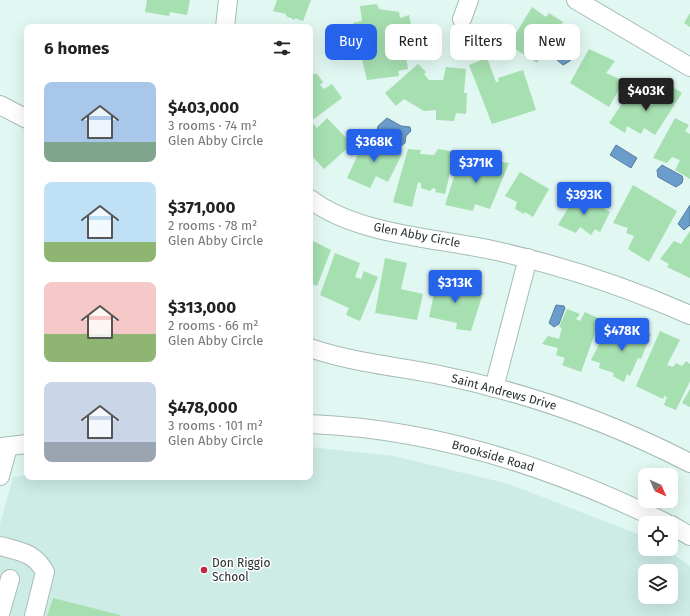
<!DOCTYPE html>
<html lang="en">
<head>
<meta charset="utf-8">
<style>
  :root { --surface:#fff; --page:#f6f6f6; --text:#222; --muted:#767676; --accent:#2563eb }
  body { margin:0; font-family:"Fira Sans",sans-serif; background:var(--page); color:var(--text); height:100vh; display:flex; flex-direction:column; font-size:15px; white-space:nowrap }
  * { box-sizing:border-box; margin:0 }
  p { font-size:13px; color:var(--muted) }
  .icon { flex:none; width:22px; height:22px; fill:none; stroke:currentColor; stroke-width:2; stroke-linecap:round; stroke-linejoin:round }
  .map { position:relative; flex:1; overflow:hidden }
  .details { position:absolute; left:24px; top:24px; width:289px; height:456px; display:flex; flex-direction:column; background:var(--surface); border-radius:8px; box-shadow:0 4px 16px #0002 }
  .details>* { flex:none }
  .banner { position:absolute; left:325px; top:24px; width:305px; height:36px; display:flex; gap:8px }
  .needle { width:26px; rotate:135deg }
  .fabs { position:absolute; left:638px; top:468px; display:grid; gap:8px }
  .fabs a { display:grid; place-items:center; width:40px; height:40px; border-radius:8px; background:var(--surface); box-shadow:0 4px 16px #0002; font-size:20px }
  .price { position:absolute; translate:-50% -34px; padding:0 9px; border-radius:4px; background:var(--accent); color:#fff; font-size:13px; line-height:26px; filter:drop-shadow(0 1px 2px #0008) }
  .price::after { content:''; position:absolute; left:50%; top:24px; width:12px; height:9px; margin-left:-6px; background:inherit; clip-path:polygon(0 0,100% 0,50% 100%) }
  .price.selected { background:#222; color:#fff }
  ul { padding:0; list-style:none }
  li { display:flex; align-items:center; gap:12px; height:100px; padding:0 20px }
  li span { display:grid; place-items:center; flex:none; width:112px; height:80px; border-radius:8px; color:#555 }
  li>.icon { margin-inline-start:auto }
  span .icon { width:48px; height:48px; fill:#fffc; stroke-width:1 }
  li b { font-size:17px }
  h2 { display:flex; justify-content:space-between; align-items:center; height:48px; padding:0 20px; font-size:17px }
  .tag { padding:0 14px; border-radius:8px; background:var(--surface); box-shadow:0 4px 16px #0002; font-size:14px; line-height:36px }
  .tag.selected { background:var(--accent); color:#fff }
  .map>svg:first-child { display:block }
  .built { fill:#cdece6; fill-rule:evenodd }
  .water { fill:#6b9dcc; stroke:#577d9d }
  .building { fill:#a6dfb0 }
  .lines { fill:none; stroke-linecap:round; stroke-linejoin:round }
  .minor-casing { stroke:#a6bcb8; stroke-width:20 }
  .minor { stroke:#fff; stroke-width:18 }
  .poi-dot { fill:#bc2b40; stroke:#fff; stroke-width:1.5 }
  .labels { text-anchor:middle; stroke-width:3; stroke-linejoin:round; paint-order:stroke }
  .street-label { font-size:12px; fill:#293130; stroke:#fff }
  .poi-label { font-size:12px; fill:#293130; stroke:#fff; text-anchor:start }
</style>
</head>
<body>
<div class="map">
<svg width="690" height="616" viewBox="0 0 690 616">
  <rect width="100%" height="100%" fill="#e1f7f2"/>
  <path class="built" d="M 310,447 L 394,456 L 509,484 L 645,537 L 645,549 L 666,549 L 690,566 L 690,616 L 0,616 L 0,524 L 13,477 L 27,475 L 27,477 L 310,477 ZM 645,571 L 671,571 L 671,597 L 645,597 Z"/>
  <path class="water" d="M 566,39 L 575,41 L 577,48 L 570,61 L 563,65 L 557,60 L 557,54 Z
    M 387,118 L 401,126 L 410,127 L 411,131 L 406,136 L 405,143 L 401,146 L 390,140 L 389,133 L 382,134 L 377,131 L 378,126 Z
    M 616,145 L 637,158 L 631,168 L 610,155 Z
    M 662,165 L 682,176 L 683,179 L 682,183 L 676,187 L 658,177 L 657,170 Z
    M 690,205 L 690,225 L 684,230 L 678,224 Z
    M 556,305 L 564,306 L 565,308 L 559,324 L 554,327 L 549,323 Z"/>
  <path class="building" d="M 147,0 L 190,0 L 187,15 L 170,12 L 169,16 L 145,12 Z
    M 277,0 L 311,0 L 303,21 L 295,18 L 295,20 L 286,16 L 286,14 L 273,11 Z
    M 377,4 L 379,9 L 399,12 L 400,18 L 409,15 L 413,33 L 398,38 L 399,52 L 405,51 L 408,69 L 398,71 L 399,76 L 367,80 L 353,23 L 362,21 L 360,6 Z
    M 532,7 L 546,17 L 549,13 L 563,22 L 545,50 L 537,44 L 535,48 L 543,52 L 537,63 L 509,45 Z
    M 690,13 L 690,27 L 684,23 Z
    M 162,25 L 188,25 L 188,27 L 162,27 Z
    M 589,49 L 615,61 L 606,73 L 624,81 L 609,107 L 570,83 Z
    M 487,58 L 496,82 L 499,82 L 498,78 L 523,70 L 536,110 L 492,124 L 469,65 Z
    M 418,64 L 426,72 L 424,74 L 429,80 L 443,80 L 446,67 L 466,69 L 464,93 L 467,93 L 466,114 L 456,113 L 454,121 L 436,120 L 436,110 L 424,111 L 404,99 L 396,106 L 385,93 Z
    M 310,73 L 317,74 L 323,82 L 320,85 L 324,89 L 332,84 L 342,98 L 310,122 Z
    M 666,83 L 682,93 L 655,135 L 644,128 L 641,134 L 627,126 L 625,133 L 609,123 L 629,93 L 651,106 Z
    M 327,118 L 352,144 L 324,169 L 310,154 L 310,126 L 313,123 L 317,128 Z
    M 675,118 L 689,125 L 685,131 L 690,134 L 690,179 L 675,170 L 680,160 L 672,157 L 667,163 L 653,158 Z
    M 366,137 L 402,154 L 388,182 L 376,176 L 370,188 L 347,178 Z
    M 408,149 L 421,150 L 420,154 L 434,155 L 438,149 L 455,152 L 445,194 L 435,192 L 436,189 L 433,188 L 430,191 L 421,188 L 421,183 L 418,182 L 412,207 L 393,202 Z
    M 460,158 L 490,165 L 490,160 L 509,163 L 490,209 L 475,204 L 473,211 L 445,205 Z
    M 520,172 L 549,189 L 533,217 L 525,212 L 524,214 L 515,209 L 517,202 L 505,196 Z
    M 633,185 L 677,211 L 649,262 L 628,249 L 634,236 L 626,233 L 628,228 L 613,223 Z
    M 577,193 L 610,212 L 600,232 L 595,229 L 591,235 L 580,227 L 576,233 L 558,225 Z
    M 690,231 L 690,278 L 667,267 L 669,264 L 660,259 L 674,241 L 681,244 Z
    M 311,240 L 331,250 L 317,286 L 310,283 Z
    M 335,253 L 360,263 L 355,277 L 361,279 L 364,271 L 378,277 L 360,321 L 346,315 L 349,308 L 320,295 Z
    M 385,258 L 407,263 L 401,289 L 423,294 L 417,320 L 375,313 Z
    M 438,276 L 462,281 L 460,288 L 465,288 L 464,292 L 469,293 L 470,290 L 483,293 L 471,331 L 456,329 L 457,323 L 429,317 Z
    M 567,309 L 580,314 L 576,319 L 580,321 L 585,312 L 600,319 L 581,372 L 562,365 L 565,358 L 556,355 L 558,348 L 542,344 L 548,336 L 559,339 L 562,328 L 559,327 Z
    M 629,325 L 651,334 L 641,359 L 638,358 L 630,376 L 627,374 L 624,382 L 613,376 L 614,373 L 599,368 L 600,363 L 591,360 L 604,334 L 621,341 Z
    M 660,331 L 680,340 L 667,365 L 673,367 L 676,363 L 682,366 L 686,361 L 690,364 L 690,381 L 676,410 L 664,405 L 667,397 L 664,396 L 663,399 L 636,386 Z
    M 690,389 L 690,407 L 682,403 Z
    M 53,598 L 120,615 L 120,616 L 47,616 Z"/>
  <g class="lines">
    <defs>
      <path id="minor" d="M 576,0 L 690,67
        M 462,19 L 469,0
        M 225,27 L 228,0
        M 0,105 L 27,119
        M 310,199 C 358,236 442,238 501,252 C 566,267 629,288 690,315
        M 310,348 C 351,362 393,366 435,374 C 523,391 610,422 690,463
        M 494,388 L 528,258
        M 310,424 C 436,429 555,468 666,523
        M 0,447 L 27,444
        M 0,476 L 8,447
        M 671,525 L 690,536
        M 0,546 C 21,552 34,552 45,572 L 34,616
        M 0,614 L 10,579"/>
    </defs>
    <use href="#minor" class="minor-casing"/>
    <use href="#minor" class="minor"/>
  </g>
  <circle class="poi-dot" cx="204" cy="570" r="4"/>
  <g class="labels">
    <g class="street-label">
      <text transform="translate(417 235) rotate(11)" y="4">Glen Abby Circle</text>
      <text transform="translate(504 392) rotate(15)" y="4">Saint Andrews Drive</text>
      <text transform="translate(493 456) rotate(16)" y="4">Brookside Road</text>
    </g>
    <g class="poi-label">
      <text x="212" y="567">Don Riggio<tspan x="212" dy="14">School</tspan></text>
    </g>
  </g>
</svg>
<div class="fabs">
<a><svg class="needle" viewBox="-14 -14 28 28"><path d="M0-13l5 13h-10z" fill="#e53935"/><path d="M0 13l5-13h-10z" fill="#767676"/></svg></a>
<a><svg class="icon" aria-label="locate" viewBox="0 0 24 24"><circle cx="12" cy="12" r="6"/><path d="M12 2v4M12 18v4M2 12h4M18 12h4"/></svg></a>
<a><svg class="icon" aria-label="layers" viewBox="0 0 24 24"><path d="M12 4l9 5-9 5-9-5zM3 14l9 5 9-5"/></svg></a>
</div>
<b class="price selected" style="left:646px;top:112px">$403K</b>
<b class="price" style="left:374px;top:163px">$368K</b>
<b class="price" style="left:476px;top:184px">$371K</b>
<b class="price" style="left:584px;top:216px">$393K</b>
<b class="price" style="left:455px;top:304px">$313K</b>
<b class="price" style="left:622px;top:352px">$478K</b>
<div class="banner">
<a class="tag selected">Buy</a>
<a class="tag">Rent</a>
<a class="tag">Filters</a>
<a class="tag">New</a>
</div>
<section class="details">
<h2>6 homes<svg class="icon" aria-label="filters" viewBox="0 0 24 24"><path d="M4 7h16M4 17h16"/><circle cx="9" cy="7" r="2"/><circle cx="15" cy="17" r="2"/></svg></h2>
<ul>
<li><span style="background:linear-gradient(#a9c7e8 75%,#7fa58c 0)"><svg class="icon" aria-label="home" viewBox="0 0 24 24"><path d="M3 11l9-7 9 7M6 9v11h12V9"/></svg></span><div><b>$403,000</b><p>3 rooms · 74 m²</p><p>Glen Abby Circle</p></div></li>
<li><span style="background:linear-gradient(#bfe0f5 75%,#8fb573 0)"><svg class="icon" aria-label="home" viewBox="0 0 24 24"><path d="M3 11l9-7 9 7M6 9v11h12V9"/></svg></span><div><b>$371,000</b><p>2 rooms · 78 m²</p><p>Glen Abby Circle</p></div></li>
<li><span style="background:linear-gradient(#f6c9c9 65%,#8fb573 0)"><svg class="icon" aria-label="home" viewBox="0 0 24 24"><path d="M3 11l9-7 9 7M6 9v11h12V9"/></svg></span><div><b>$313,000</b><p>2 rooms · 66 m²</p><p>Glen Abby Circle</p></div></li>
<li><span style="background:linear-gradient(#c9d6e8 75%,#9aa5b1 0)"><svg class="icon" aria-label="home" viewBox="0 0 24 24"><path d="M3 11l9-7 9 7M6 9v11h12V9"/></svg></span><div><b>$478,000</b><p>3 rooms · 101 m²</p><p>Glen Abby Circle</p></div></li>
</ul>
</section>
</div>
</body>
</html>
